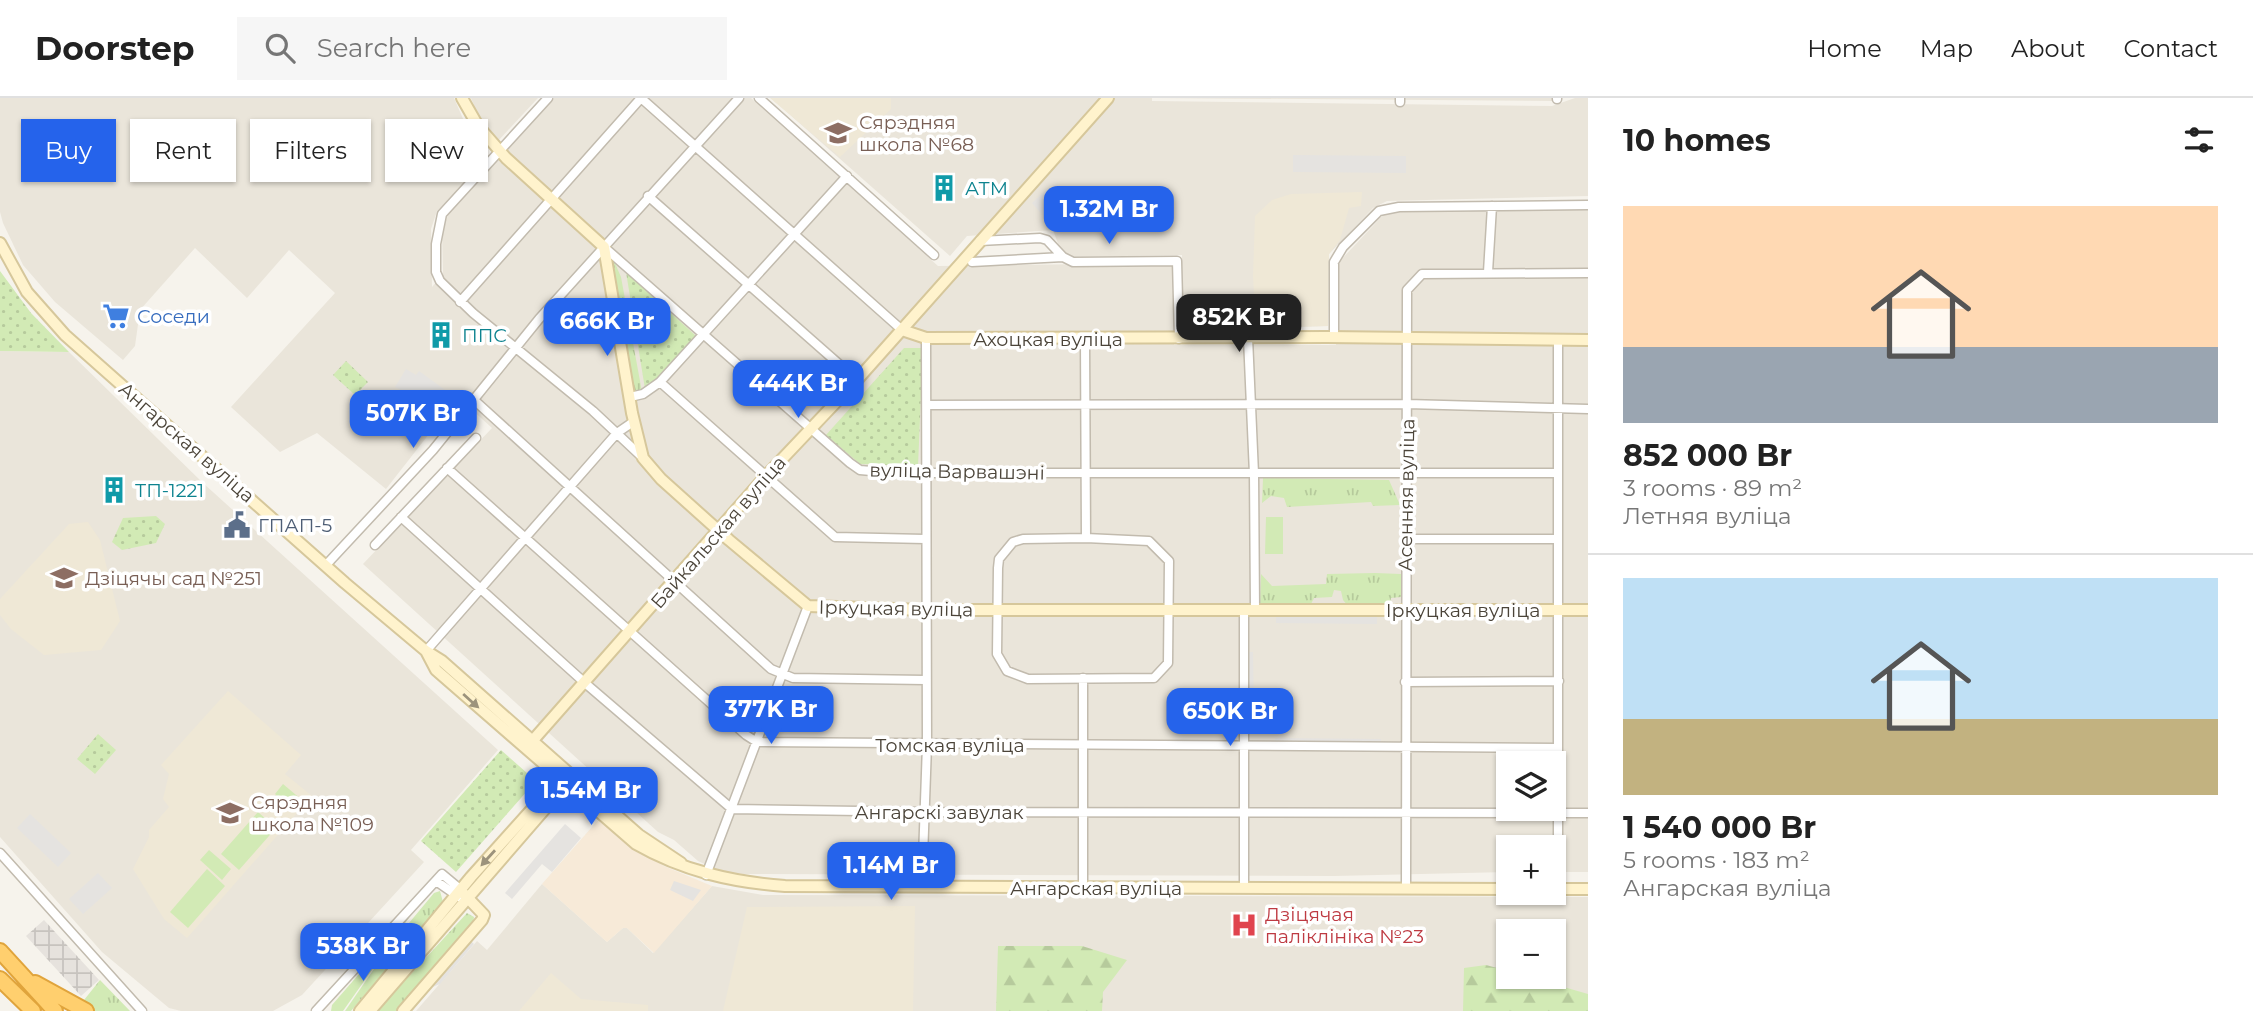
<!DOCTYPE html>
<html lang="en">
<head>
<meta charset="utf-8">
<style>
  :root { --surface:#fff; --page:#f6f6f6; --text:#222; --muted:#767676; --line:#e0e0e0; --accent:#2563eb }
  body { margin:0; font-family:Montserrat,sans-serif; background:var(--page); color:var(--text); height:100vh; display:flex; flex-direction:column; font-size:26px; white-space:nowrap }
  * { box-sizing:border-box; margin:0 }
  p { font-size:23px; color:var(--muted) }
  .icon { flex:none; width:38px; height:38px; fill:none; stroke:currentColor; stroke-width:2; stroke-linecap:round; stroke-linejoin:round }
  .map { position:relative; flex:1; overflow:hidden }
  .sheet { display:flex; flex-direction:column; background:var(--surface); width:665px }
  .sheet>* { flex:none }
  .banner { position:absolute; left:21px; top:21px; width:665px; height:63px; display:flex; gap:14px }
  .fabs { position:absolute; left:1496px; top:653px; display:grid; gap:14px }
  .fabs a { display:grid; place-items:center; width:70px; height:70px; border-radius:0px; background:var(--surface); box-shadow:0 2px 5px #0004; font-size:35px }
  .price { position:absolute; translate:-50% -60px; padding:0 16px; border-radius:14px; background:var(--accent); color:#fff; font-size:23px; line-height:46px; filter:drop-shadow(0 2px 4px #0008) }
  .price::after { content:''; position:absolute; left:50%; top:42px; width:21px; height:16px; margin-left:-10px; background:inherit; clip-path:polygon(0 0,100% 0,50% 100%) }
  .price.selected { background:#222; color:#fff }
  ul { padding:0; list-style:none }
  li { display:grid; align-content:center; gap:14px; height:371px; padding:0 35px }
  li+li { border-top:2px solid var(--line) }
  li span { display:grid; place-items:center; height:217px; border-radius:0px; color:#555 }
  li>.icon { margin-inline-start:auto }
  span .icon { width:126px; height:126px; fill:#fffc; stroke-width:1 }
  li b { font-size:30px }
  h2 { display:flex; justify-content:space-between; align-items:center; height:84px; padding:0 35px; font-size:30px }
  .pill { padding:0 24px; border-radius:0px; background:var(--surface); box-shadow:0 2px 5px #0004; font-size:24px; line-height:63px }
  .pill.selected { background:var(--accent); color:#fff }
  header { display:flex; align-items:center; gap:42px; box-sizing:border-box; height:98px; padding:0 35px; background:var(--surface); border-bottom:2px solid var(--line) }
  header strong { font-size:33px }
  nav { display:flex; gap:38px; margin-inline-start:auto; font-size:24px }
  .search { width:490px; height:63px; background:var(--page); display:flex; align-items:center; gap:18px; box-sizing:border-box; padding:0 24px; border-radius:0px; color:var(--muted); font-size:26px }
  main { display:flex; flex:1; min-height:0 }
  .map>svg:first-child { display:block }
  .residential { fill:#eae5da; fill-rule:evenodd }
  .commercial { fill:#f7ead8 }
  .industrial { fill:url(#industrial-grid) }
  .education { fill:#efe8d6 }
  .grass { fill:url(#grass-tufts) }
  .forest { fill:url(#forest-firs) }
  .park { fill:url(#park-dots) }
  .garden { fill:#d2eab5 }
  .parking { fill:#e5e3e0 }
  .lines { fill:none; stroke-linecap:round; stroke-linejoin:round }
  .street-casing { stroke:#c2bbae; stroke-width:11 }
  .secondary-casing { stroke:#d6c79b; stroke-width:14 }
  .highway-casing { stroke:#e0a43c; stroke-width:18 }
  .street { stroke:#fff; stroke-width:8 }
  .secondary { stroke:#fff3cd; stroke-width:10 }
  .highway { stroke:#ffcf6e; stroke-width:14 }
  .oneway { fill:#9c937c }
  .labels { text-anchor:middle; stroke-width:7; stroke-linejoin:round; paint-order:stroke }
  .education-label { font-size:19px; fill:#785e54; stroke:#fff; text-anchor:start }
  .culture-label { font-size:19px; fill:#0d838f; stroke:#fff; text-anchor:start }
  .shop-label { font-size:19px; fill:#366cbe; stroke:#fff; text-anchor:start }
  .street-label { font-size:19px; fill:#4b4439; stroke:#fff }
  .service-label { font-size:19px; fill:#4e5e75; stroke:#fff; text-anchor:start }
  .health-label { font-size:19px; fill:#be3a42; stroke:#fff; text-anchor:start }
</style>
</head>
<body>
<header>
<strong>Doorstep</strong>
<div class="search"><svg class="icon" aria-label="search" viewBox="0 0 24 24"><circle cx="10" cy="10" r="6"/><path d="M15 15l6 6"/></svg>Search here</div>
<nav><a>Home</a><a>Map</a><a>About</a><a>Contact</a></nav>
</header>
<main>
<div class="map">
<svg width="1588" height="913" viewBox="0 0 1588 913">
  <defs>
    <pattern id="industrial-grid" width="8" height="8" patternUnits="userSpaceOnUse" patternTransform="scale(1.75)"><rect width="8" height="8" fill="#e6e2dd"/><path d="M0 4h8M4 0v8" fill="none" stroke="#c7c3be"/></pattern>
    <pattern id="grass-tufts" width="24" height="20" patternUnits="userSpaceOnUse" patternTransform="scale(1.75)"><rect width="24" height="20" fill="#d2eab5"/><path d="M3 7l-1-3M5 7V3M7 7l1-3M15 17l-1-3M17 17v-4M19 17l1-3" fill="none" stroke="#b6ca9c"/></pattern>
    <pattern id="forest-firs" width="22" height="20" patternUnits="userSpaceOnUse" patternTransform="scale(1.75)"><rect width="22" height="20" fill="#d2eab5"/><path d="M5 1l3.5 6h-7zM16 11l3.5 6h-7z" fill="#b6ca9c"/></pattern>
    <pattern id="park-dots" width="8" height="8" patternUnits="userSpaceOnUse" patternTransform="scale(1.75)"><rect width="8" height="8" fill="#d2eab5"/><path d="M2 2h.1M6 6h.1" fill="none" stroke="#b6ca9c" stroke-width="1.8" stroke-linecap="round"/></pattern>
  </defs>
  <rect width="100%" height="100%" fill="#f6f3ec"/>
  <path class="residential" d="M 0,0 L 454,0 L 464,23 L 489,59 L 437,113 L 431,131 L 432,189 L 443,176 L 442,133 L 448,117 L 554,0 L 751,0 L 938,168 L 1172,165 L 1174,247 L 1336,247 L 1338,165 L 1386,114 L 1588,109 L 1588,774 L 1554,774 L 1554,749 L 1508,749 L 1508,774 L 1334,778 L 744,776 L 720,773 L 698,763 L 674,742 L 658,734 L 363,466 L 492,330 L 458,299 L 386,391 L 317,335 L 280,354 L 231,309 L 335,195 L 289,152 L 247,200 L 195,150 L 140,212 L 135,248 L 123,262 L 55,204 L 23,167 L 3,125 L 0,114 ZM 1508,665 L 1554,665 L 1554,710 L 1508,710 Z
    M 471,0 L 538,0 L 498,43 L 478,17 Z
    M 771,0 L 1152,0 L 1152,3 L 1552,8 L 1575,0 L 1588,0 L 1588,98 L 1387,103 L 1373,110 L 1329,156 L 1328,228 L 1182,232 L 1182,157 L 1063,159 L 1053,132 L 967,138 L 950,158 Z
    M 1154,0 L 1561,0 L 1553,3 Z
    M 0,253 L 69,254 L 203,385 L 498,652 L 411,752 L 424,764 L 302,897 L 273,913 L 181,913 L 169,910 L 102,854 L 0,739 Z
    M 542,786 L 607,844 L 623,830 L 627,830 L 653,855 L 712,788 L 763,797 L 1588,799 L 1588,913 L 416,913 L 477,843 L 487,852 ZM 1508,833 L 1554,833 L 1554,878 L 1508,878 Z"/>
  <path class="commercial" d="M 599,721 L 664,768 L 712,788 L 654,855 L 627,830 L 623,830 L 607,844 L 542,786 Z"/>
  <path class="industrial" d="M 44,822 L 99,882 L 81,898 L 26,838 Z"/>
  <path class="education" d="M 770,0 L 891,0 L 891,11 L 840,59 Z
    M 1362,94 L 1361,108 L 1349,110 L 1340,142 L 1329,156 L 1328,228 L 1256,230 L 1253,178 L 1255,118 L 1272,102 L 1291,96 Z
    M 88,424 L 100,442 L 120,523 L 101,552 L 44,557 L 11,531 L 0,517 L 0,501 L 69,426 Z
    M 228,593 L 301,657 L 285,676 L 312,698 L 187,840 L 164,821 L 133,771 L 149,739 L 149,732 L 169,709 L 163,701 L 169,676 L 161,667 Z
    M 915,808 L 913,913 L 723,913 L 747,809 Z
    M 551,875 L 581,901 L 648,907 L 648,913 L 519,913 Z"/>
  <path class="grass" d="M 614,163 L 621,179 L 642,294 L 634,293 L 611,166 Z
    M 1263,380 L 1389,382 L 1400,407 L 1373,408 L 1371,404 L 1287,409 L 1284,400 L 1271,398 L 1262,405 Z
    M 1375,475 L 1401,476 L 1401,499 L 1391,500 L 1390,507 L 1349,509 L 1343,502 L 1341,493 L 1334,492 L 1332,499 L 1314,500 L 1310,508 L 1260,506 L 1261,476 L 1272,488 L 1326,486 L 1327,476 Z
    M 440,793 L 443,804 L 351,913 L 345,913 L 389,849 L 434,795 Z
    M 413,814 L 343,913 L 331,913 L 332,907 Z
    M 467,815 L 474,819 L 473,826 L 400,913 L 377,913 Z
    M 100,882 L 130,913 L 91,913 L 80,907 Z"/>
  <path class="forest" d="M 998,848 L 1082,848 L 1127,862 L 1103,894 L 1102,913 L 996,913 Z
    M 1486,867 L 1508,873 L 1508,878 L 1529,879 L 1588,896 L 1588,913 L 1463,913 L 1464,870 Z"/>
  <path class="park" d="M 0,173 L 31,215 L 69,254 L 0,253 Z
    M 626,174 L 696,238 L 658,283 L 645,291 Z
    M 904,250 L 923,250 L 918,368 L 860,366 L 826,337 Z
    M 346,263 L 368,284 L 355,297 L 333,277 Z
    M 156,418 L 165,426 L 156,445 L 122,452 L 112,444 L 123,420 Z
    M 98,636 L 116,652 L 95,676 L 77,661 Z
    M 501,652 L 536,683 L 456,774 L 421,743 Z"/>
  <path class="garden" d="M 1266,419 L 1283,419 L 1283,456 L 1265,456 Z
    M 283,686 L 302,702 L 293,712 L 275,696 Z
    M 258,714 L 276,730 L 239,772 L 221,756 Z
    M 209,752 L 231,771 L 222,782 L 200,762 Z
    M 207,771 L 225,788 L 188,830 L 170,814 Z"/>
  <path class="parking" d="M 468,42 L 480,56 L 460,74 L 448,60 Z
    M 1293,57 L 1406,58 L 1406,75 L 1293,74 Z
    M 1046,92 L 1069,118 L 1055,131 L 1032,105 Z
    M 406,271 L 416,277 L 419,273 L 452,297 L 448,304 L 443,301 L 436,312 L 395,289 Z
    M 1276,518 L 1377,519 L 1377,526 L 1276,525 Z
    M 1247,554 L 1253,554 L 1254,619 L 1248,619 Z
    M 1262,601 L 1276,601 L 1276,634 L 1262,634 Z
    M 1275,640 L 1381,641 L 1381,646 L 1275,645 Z
    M 30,716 L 71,755 L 58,769 L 17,730 Z
    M 565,726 L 581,740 L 552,774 L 542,766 L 512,801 L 505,795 Z
    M 98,775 L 112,790 L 83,816 L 69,801 Z
    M 674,783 L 701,792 L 693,803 L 670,792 Z
    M 1326,840 L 1374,840 L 1374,851 L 1326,851 Z
    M 470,842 L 474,846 L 440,886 L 430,890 L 411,913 L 406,913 Z"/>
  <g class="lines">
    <defs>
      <path id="street" d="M 548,0 L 442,116 L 436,146 L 436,174 L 440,183 L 473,215 L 593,313 L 642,359
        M 759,0 L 934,157
        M 1557,0 L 1557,1
        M 1400,4 L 1400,0
        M 648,98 L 857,282
        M 980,143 L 1040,140 L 1047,142 L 1063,159
        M 604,149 L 850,365 L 860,372 L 871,373 L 926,375 L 1558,375
        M 972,164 L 1063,159 L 1073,164 L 1177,163 L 1179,241
        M 1488,174 L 1492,108
        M 460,204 L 641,0 L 902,232
        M 1334,239 L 1334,164 L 1343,149 L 1379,113 L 1399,109 L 1588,107
        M 1248,240 L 1254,376 L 1255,511
        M 1085,242 L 1086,440
        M 1558,242 L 1558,772
        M 660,284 L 835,439 L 925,441
        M 630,299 L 643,296 L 660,284 L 847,78
        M 473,301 L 771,571 L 793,580 L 925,582
        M 927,307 L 1407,306 L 1588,311
        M 447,370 L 746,637 L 757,644 L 1557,650
        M 401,419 L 585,585 L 732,711 L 925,714 L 1588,715
        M 1086,440 L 1149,443 L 1169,463 L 1168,565 L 1154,580 L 1028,581 L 1007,573 L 997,556 L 998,470 L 999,461 L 1013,444 L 1023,441 Z
        M 1405,441 L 1557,441
        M 375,447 L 476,340
        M 326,467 L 433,352 L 539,221 L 739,0
        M 426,553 L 617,335 L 633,324
        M 1405,584 L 1559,583
        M 0,755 L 142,913
        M 706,777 L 808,508
        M 436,783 L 459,799
        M 922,788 L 927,647 L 926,240
        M 1244,790 L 1244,511
        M 1083,791 L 1083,580
        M 1406,791 L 1407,192 L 1422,176 L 1588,175
        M 316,913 L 442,776 L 460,791"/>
      <path id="secondary" d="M 462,0 L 478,28 L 506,60 L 604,149 L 632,315 L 643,360 L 661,381 L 729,442 L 808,508 L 925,512 L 1588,512
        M 0,145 L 27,194 L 65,237 L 345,485 L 426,553 L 442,563 L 639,737 L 681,765
        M 902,232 L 926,240 L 1327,239 L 1588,242
        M 426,553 L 436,572 L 636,746 C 683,773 732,784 785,788 L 1508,791
        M 527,649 L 765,379 L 857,282 L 1108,0
        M 1554,791 L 1588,791
        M 360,913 L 471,779 L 559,681 L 564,680
        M 370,913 L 570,682
        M 403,913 L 482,822 L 484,817 L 464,796"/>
      <path id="highway" d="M 0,853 L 55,913
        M 0,881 L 33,913
        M 35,885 L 86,913"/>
    </defs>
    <use href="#street" class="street-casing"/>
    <use href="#secondary" class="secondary-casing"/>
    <use href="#highway" class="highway-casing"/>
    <use href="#street" class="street"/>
    <use href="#secondary" class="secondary"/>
    <use href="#highway" class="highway"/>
  </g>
  <defs><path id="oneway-solid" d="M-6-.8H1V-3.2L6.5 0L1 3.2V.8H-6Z" transform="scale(1.75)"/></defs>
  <g class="oneway">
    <use href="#oneway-solid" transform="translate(471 603) rotate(42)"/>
    <use href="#oneway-solid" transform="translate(488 760) rotate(132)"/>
  </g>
  <defs>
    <symbol id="school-bare" viewBox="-9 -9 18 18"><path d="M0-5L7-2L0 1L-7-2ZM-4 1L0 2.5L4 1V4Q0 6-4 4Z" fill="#8d6e63" stroke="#fff" stroke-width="2.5" paint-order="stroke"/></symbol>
    <symbol id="building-bare" viewBox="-9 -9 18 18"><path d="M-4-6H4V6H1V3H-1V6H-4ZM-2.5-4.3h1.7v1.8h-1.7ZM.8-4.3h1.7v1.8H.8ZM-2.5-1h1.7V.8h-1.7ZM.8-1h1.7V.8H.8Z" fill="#0f9aa8" stroke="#fff" stroke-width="2.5" paint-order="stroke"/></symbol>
    <symbol id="supermarket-bare" viewBox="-9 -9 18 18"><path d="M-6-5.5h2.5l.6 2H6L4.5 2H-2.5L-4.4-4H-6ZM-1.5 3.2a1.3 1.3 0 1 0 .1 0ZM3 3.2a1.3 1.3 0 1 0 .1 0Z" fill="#3f7fe0" stroke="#fff" stroke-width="2.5" paint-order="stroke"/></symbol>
    <symbol id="civic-bare" viewBox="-9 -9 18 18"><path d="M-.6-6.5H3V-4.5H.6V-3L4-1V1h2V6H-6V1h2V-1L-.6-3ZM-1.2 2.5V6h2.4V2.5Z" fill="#5c6f8a" stroke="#fff" stroke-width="2.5" paint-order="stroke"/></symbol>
    <symbol id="hospital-bare" viewBox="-9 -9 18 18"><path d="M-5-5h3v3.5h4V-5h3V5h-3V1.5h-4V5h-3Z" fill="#e0444e" stroke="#fff" stroke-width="2.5" paint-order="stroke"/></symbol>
  </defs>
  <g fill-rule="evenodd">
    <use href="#school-bare" x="819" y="16" width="38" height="38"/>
    <use href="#building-bare" x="925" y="71" width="38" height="38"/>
    <use href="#supermarket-bare" x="97" y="199" width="38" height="38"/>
    <use href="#building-bare" x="422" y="218" width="38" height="38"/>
    <use href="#building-bare" x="95" y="373" width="38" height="38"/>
    <use href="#civic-bare" x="218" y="408" width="38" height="38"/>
    <use href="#school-bare" x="45" y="461" width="38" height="38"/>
    <use href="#school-bare" x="211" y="696" width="38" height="38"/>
    <use href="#hospital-bare" x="1225" y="808" width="38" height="38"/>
  </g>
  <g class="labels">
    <g class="education-label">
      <text x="859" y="31">Сярэдняя<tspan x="859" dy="22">школа №68</tspan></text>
      <text x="85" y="487">Дзіцячы сад №251</text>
      <text x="251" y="711">Сярэдняя<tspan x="251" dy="22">школа №109</tspan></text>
    </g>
    <g class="culture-label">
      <text x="965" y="97">АТМ</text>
      <text x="462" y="244">ППС</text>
      <text x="135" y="399">ТП-1221</text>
    </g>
    <g class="shop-label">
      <text x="137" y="225">Соседи</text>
    </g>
    <g class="street-label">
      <text x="1048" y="248">Ахоцкая вуліца</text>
      <text transform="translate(187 344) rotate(41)" y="7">Ангарская вуліца</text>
      <text transform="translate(957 373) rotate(1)" y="7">вуліца Варвашэні</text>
      <text transform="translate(1406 397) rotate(-89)" y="7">Асенняя вуліца</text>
      <text transform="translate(718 434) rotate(-49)" y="7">Байкальская вуліца</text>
      <text transform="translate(896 510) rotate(1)" y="7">Іркуцкая вуліца</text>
      <text x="1463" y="519">Іркуцкая вуліца</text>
      <text x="950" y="654">Томская вуліца</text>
      <text x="939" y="721">Ангарскі завулак</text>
      <text x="1096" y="797">Ангарская вуліца</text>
    </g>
    <g class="service-label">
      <text x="258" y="434">ГПАП-5</text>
    </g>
    <g class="health-label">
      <text x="1265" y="823">Дзіцячая<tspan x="1265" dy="22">паліклініка №23</tspan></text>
    </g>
  </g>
</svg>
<div class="fabs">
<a><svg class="icon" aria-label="layers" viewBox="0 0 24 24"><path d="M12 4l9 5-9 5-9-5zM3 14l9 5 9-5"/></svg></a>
<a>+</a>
<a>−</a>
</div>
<b class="price" style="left:1109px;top:148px">1.32M Br</b>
<b class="price selected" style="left:1239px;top:256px">852K Br</b>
<b class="price" style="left:607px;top:260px">666K Br</b>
<b class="price" style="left:798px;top:322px">444K Br</b>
<b class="price" style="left:413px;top:352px">507K Br</b>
<b class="price" style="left:771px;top:648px">377K Br</b>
<b class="price" style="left:1230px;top:650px">650K Br</b>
<b class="price" style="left:591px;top:729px">1.54M Br</b>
<b class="price" style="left:891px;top:804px">1.14M Br</b>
<b class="price" style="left:363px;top:885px">538K Br</b>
<div class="banner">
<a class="pill selected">Buy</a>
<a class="pill">Rent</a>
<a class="pill">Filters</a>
<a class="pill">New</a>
</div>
</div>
<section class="sheet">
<h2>10 homes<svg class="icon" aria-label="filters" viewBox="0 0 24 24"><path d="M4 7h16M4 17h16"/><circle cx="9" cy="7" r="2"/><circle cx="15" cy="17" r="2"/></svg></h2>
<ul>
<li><span style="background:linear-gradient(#ffd9b3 65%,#9aa5b1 0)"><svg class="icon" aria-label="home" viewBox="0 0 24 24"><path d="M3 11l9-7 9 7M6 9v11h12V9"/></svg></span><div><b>852 000 Br</b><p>3 rooms · 89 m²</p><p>Летняя вуліца</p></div></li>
<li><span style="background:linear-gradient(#bfe0f5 65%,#c2b280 0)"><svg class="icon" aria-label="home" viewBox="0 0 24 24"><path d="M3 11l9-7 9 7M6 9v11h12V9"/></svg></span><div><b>1 540 000 Br</b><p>5 rooms · 183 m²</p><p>Ангарская вуліца</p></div></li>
</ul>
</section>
</main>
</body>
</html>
